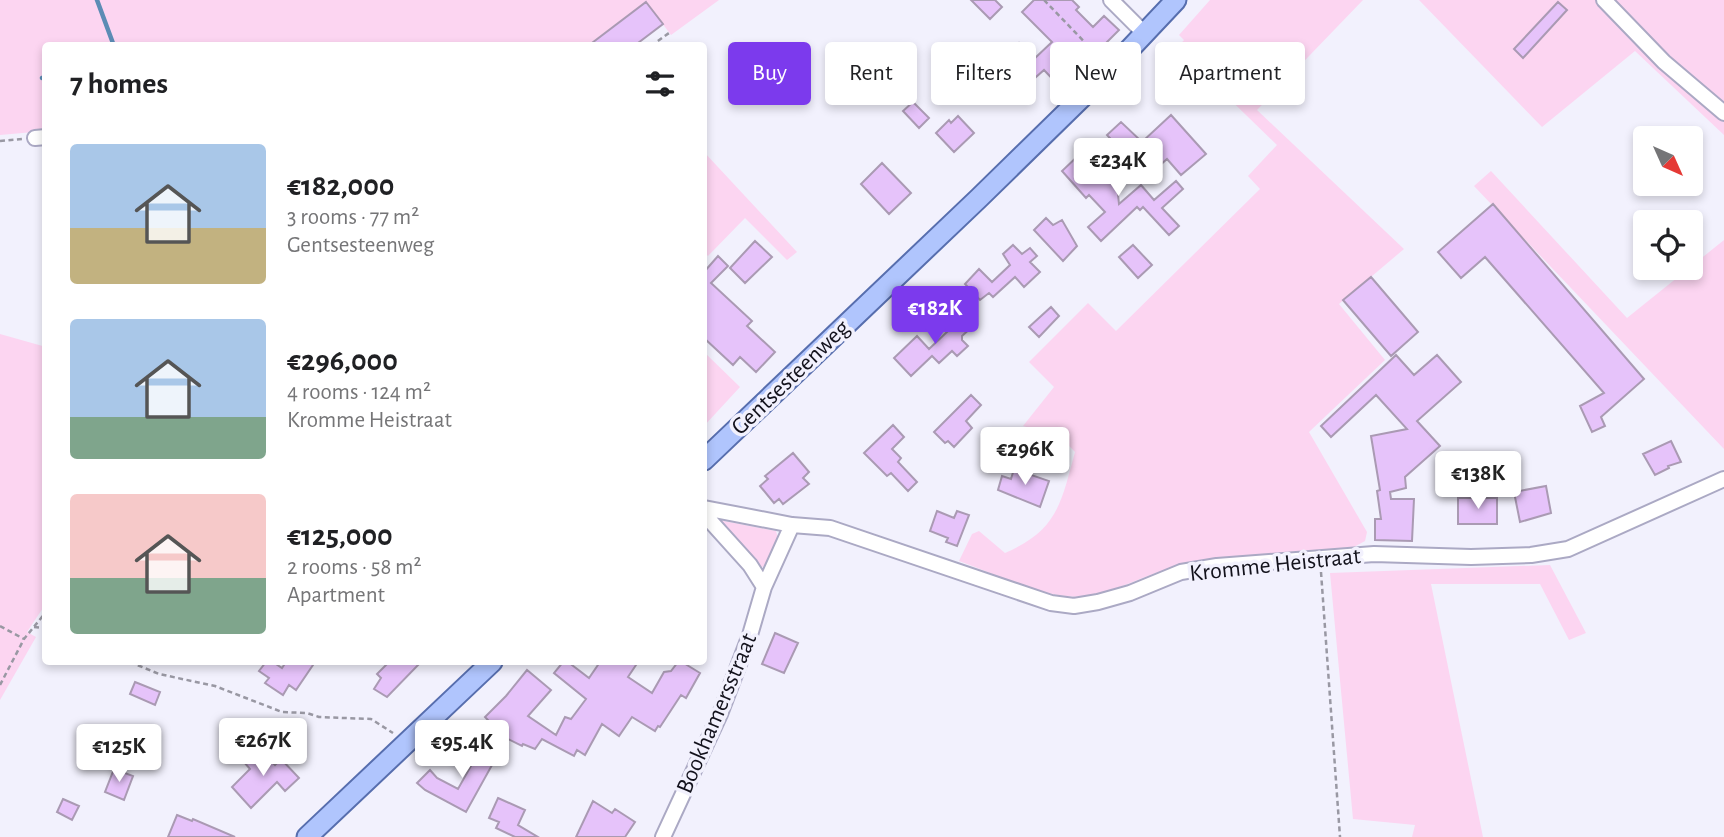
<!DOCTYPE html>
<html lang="en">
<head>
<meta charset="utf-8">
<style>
  :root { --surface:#fff; --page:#f2f2f2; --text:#202124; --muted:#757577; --accent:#7c3aed }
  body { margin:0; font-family:"Alegreya Sans",sans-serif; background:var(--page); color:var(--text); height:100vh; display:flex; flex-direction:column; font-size:26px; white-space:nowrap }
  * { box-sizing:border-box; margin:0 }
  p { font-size:23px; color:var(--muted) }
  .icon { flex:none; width:38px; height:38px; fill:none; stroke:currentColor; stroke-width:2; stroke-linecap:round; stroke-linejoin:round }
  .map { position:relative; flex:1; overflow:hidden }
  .details { position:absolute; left:42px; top:42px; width:665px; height:623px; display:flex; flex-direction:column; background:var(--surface); border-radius:7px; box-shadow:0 4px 10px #0003 }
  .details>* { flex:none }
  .guide { position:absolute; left:728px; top:42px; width:665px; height:63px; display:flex; gap:14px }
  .needle { width:46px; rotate:135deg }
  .fabs { position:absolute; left:1633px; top:126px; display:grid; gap:14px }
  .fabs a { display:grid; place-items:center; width:70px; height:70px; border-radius:7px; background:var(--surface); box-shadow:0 4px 10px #0003; font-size:35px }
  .price { position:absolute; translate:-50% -60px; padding:0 16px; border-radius:7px; background:#fff; color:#222; font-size:23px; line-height:46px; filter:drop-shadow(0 2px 4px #0008) }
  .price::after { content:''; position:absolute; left:50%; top:42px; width:21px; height:16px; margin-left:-10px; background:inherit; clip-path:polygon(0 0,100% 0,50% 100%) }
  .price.selected { background:var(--accent); color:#fff }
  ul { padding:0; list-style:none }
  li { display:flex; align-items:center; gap:21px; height:175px; padding:0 28px }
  li span { display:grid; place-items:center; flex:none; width:196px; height:140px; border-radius:7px; color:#555 }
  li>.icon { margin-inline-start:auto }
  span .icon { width:84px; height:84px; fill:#fffc; stroke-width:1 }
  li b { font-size:30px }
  h2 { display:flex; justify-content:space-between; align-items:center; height:84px; padding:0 28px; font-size:30px }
  .pill { padding:0 24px; border-radius:7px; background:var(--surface); box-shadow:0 4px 10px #0003; font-size:24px; line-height:63px }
  .pill.selected { background:var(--accent); color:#fff }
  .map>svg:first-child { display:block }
  .green { fill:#fcd5f1 }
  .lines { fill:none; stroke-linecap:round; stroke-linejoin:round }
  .stream { stroke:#5c8cb5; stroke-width:4.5 }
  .building { fill:#e6c3fa; stroke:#aa9ab3; stroke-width:2 }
  .minor-casing { stroke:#aba9c4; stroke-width:18 }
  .major-casing { stroke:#576eae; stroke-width:23 }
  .path { stroke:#9998a3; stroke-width:2.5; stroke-dasharray:5 3.5; stroke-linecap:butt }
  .minor { stroke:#fff; stroke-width:14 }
  .major { stroke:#b0c5fd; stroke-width:19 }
  .labels { text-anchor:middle; stroke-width:7; stroke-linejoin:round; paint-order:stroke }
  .street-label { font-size:24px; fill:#13121c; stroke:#f2f1fd }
</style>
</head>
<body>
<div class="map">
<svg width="1724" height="837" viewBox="0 0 1724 837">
  <rect width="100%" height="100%" fill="#f2f1fd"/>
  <path class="green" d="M 0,0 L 719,0 L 671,35 L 646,2 L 588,45 L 46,46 L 45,131 L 0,135 Z
    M 1210,0 L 1363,0 L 1257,110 L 1404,249 L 1339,304 L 1385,360 L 1309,432 L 1367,532 L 1365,541 L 1354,547 C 1294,553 1232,554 1173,568 C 1138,576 1103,601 1065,596 C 1029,592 993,573 959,561 L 972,534 L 979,531 L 1005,553 C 1058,530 1061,503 1075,452 C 1062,436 1042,431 1023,426 L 1054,387 L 1029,362 L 1088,303 L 1116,331 L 1260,189 L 1248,176 L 1277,145 L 1177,48 L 1184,40 L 1179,35 Z
    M 1419,0 L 1724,0 L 1724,135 L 1635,51 L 1542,127 Z
    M 704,152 L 797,252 L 787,260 L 745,218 L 708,256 L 704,252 Z
    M 1491,171 L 1627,318 L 1724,240 L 1724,449 L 1474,186 Z
    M 0,334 L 46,347 L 45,605 L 27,632 L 36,637 L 0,700 Z
    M 704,352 L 740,387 L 704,426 Z
    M 719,520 L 776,531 L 778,538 L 766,566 L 762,567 L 757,565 Z
    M 1550,565 L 1586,633 L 1569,640 L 1540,584 L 1431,584 L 1483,837 L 1412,837 L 1415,825 L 1353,819 L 1330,573 Z"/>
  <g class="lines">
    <path class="stream" d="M 97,0 L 114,46
      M 42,78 L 46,77"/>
  </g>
  <path class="building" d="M 971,0 L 995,0 L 1002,7 L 990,19 Z
    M 1034,0 L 1072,0 L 1079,7 L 1076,10 L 1093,27 L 1104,16 L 1119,30 L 1061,88 L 1044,70 L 1019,92 L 995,66 L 1019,43 L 1034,59 L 1052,42 L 1022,12 Z
    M 646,2 L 663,24 L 634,46 L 588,46 Z
    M 1558,2 L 1567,10 L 1523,58 L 1514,49 Z
    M 913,102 L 929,118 L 919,128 L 903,111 Z
    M 1171,115 L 1206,154 L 1181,175 L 1167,159 L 1159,166 L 1146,152 L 1134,164 L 1107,135 L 1121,122 L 1142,142 Z
    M 958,116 L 974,133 L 954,152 L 936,133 L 949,120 L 951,123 Z
    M 1080,154 L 1093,167 L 1098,163 L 1110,175 L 1117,185 L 1119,204 L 1141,185 L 1154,200 L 1176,181 L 1183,189 L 1162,208 L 1179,226 L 1169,235 L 1143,207 L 1140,210 L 1137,207 L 1101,241 L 1088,227 L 1105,212 L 1089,195 L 1086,198 L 1062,171 Z
    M 882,163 L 911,193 L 889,214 L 861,184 Z
    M 1493,204 L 1644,379 L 1601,417 L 1605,426 L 1592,432 L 1580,406 L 1604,393 L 1485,257 L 1461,278 L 1438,252 Z
    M 1046,218 L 1053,225 L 1062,220 L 1077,246 L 1063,261 L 1034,230 Z
    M 755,241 L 772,257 L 745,283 L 730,268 Z
    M 1013,245 L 1022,254 L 1030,248 L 1037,256 L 1030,262 L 1040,272 L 1024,287 L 1015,277 L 993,297 L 989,293 L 980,300 L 965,284 L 979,269 L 992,282 L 1010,265 L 1003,254 Z
    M 1133,245 L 1152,265 L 1138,278 L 1119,257 Z
    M 718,256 L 728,266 L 711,283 L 752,321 L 747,326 L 775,352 L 756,372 L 740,357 L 733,365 L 704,338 L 704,272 Z
    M 1371,277 L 1418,332 L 1391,356 L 1343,300 Z
    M 1051,307 L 1059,316 L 1039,337 L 1029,327 Z
    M 960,312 L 973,326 L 962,336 L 962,340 L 968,346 L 957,356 L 952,351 L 939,363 L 932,356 L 911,376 L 894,358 L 917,336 L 929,349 L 947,332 L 943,328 Z
    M 1396,355 L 1414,375 L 1437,355 L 1461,382 L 1417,421 L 1440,446 L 1405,477 L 1406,488 L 1390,492 L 1391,499 L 1414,499 L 1412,541 L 1375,540 L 1375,519 L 1381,519 L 1377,491 L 1380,490 L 1371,436 L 1407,429 L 1376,395 L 1331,437 L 1321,426 Z
    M 971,395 L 981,405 L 966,421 L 972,428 L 954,447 L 948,441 L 945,443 L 934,432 Z
    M 893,425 L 904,437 L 892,449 L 901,458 L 898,462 L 917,482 L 908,491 L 891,473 L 887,476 L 864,453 Z
    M 1671,441 L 1681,462 L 1668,466 L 1669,468 L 1655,475 L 1643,454 Z
    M 793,453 L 809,472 L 803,478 L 809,484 L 783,504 L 779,499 L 774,503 L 760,486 L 768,479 L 765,476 Z
    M 1014,469 L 1049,481 L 1040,507 L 998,490 L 1002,476 L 1011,479 Z
    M 1546,486 L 1551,513 L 1520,522 L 1514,492 Z
    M 1458,498 L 1497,498 L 1497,524 L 1458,524 Z
    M 937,511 L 954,518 L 957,511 L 969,515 L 957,546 L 946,542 L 948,538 L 930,531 Z
    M 775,633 L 798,643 L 784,673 L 762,664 Z
    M 266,662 L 273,662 L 282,668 L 286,662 L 315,662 L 296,690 L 289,685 L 283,695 L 265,683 L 269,678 L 259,671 Z
    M 389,662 L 421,662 L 387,697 L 374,689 L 381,678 L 377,674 Z
    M 563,662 L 568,662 L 589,678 L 600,662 L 638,662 L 628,677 L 652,693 L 664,672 L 671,671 L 678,662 L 682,662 L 700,673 L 686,698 L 681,695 L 660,727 L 658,726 L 655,731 L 632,717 L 619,736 L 602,724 L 585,755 L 577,750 L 574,756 L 542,739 L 535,749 L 523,744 L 522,746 L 504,737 L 485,717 L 506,696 L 527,670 L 551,690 L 528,716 L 556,735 L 565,717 L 571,719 L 586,699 L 554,673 Z
    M 135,682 L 160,692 L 155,705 L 130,694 Z
    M 472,745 L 497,756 L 466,812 L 425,790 L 417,783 L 430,770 L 437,778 L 458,789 L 472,764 L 465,761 Z
    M 259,748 L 275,765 L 281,759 L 299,778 L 285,791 L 277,782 L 251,808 L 232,787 L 250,769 L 244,762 Z
    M 114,769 L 133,776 L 124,800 L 105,792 Z
    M 498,798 L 525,810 L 518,825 L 538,837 L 515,837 L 496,828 L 499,822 L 489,818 Z
    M 63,799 L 79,806 L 72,820 L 57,812 Z
    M 593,801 L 612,813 L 615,809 L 635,822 L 625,837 L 576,837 Z
    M 177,815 L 192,821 L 193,819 L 235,837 L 168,837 Z"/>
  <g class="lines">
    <defs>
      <path id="minor" d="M 1111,0 L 1144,33
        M 1604,0 L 1664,62 L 1724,113
        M 35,138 L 46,137
        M 704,508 L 792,525 L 830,528 L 1051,603 L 1074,606 L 1098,602 L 1130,593 L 1181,572 L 1217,566 L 1374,554 L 1471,557 L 1531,555 L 1568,549 L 1724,479
        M 704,514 L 750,565 L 764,587
        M 663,837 L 720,714 L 750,635 L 764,587 L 792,525"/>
      <path id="major" d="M 704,460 L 979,198 L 1111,69 L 1176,0
        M 307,837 L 492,662"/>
    </defs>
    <use href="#minor" class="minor-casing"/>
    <use href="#major" class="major-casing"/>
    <path class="path" d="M 1044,0 L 1100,58
      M 651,46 L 669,33
      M 0,141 L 22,139
      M 1321,572 L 1340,837
      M 0,626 L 24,639
      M 34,627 L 46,628
      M 130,662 L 159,674 L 215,686 L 282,712 L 307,713 L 319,717 L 371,719 L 393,733
      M 0,685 L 24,639 L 46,612"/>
    <use href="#minor" class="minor"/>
    <use href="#major" class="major"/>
  </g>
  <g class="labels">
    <g class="street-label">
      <text transform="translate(790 377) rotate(-44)" y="8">Gentsesteenweg</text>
      <text transform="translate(1275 564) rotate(-6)" y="8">Kromme Heistraat</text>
      <text transform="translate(716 713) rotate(-67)" y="8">Bookhamersstraat</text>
    </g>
  </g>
</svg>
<div class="fabs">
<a><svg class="needle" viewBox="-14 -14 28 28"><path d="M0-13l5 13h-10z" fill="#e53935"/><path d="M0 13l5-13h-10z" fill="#757577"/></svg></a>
<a><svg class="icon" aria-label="locate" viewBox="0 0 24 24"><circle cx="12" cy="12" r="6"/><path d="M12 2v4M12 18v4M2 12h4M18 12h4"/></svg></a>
</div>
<b class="price" style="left:1118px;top:198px">€234K</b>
<b class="price selected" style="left:935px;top:346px">€182K</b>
<b class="price" style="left:1025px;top:487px">€296K</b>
<b class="price" style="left:1478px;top:511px">€138K</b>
<b class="price" style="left:263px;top:778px">€267K</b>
<b class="price" style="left:462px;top:780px">€95.4K</b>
<b class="price" style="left:119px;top:784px">€125K</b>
<div class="guide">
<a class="pill selected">Buy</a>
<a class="pill">Rent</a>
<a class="pill">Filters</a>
<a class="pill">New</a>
<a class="pill">Apartment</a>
</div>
<section class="details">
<h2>7 homes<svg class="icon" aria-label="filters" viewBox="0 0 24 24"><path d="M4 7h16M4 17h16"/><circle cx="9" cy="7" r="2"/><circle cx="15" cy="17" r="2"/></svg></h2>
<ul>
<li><span style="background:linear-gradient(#a9c7e8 60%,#c2b280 0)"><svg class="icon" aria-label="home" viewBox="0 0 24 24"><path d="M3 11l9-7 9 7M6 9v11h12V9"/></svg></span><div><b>€182,000</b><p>3 rooms · 77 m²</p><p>Gentsesteenweg</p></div></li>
<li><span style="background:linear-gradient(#a9c7e8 70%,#7fa58c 0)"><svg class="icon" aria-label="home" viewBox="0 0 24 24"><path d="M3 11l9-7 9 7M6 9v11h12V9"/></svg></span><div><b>€296,000</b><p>4 rooms · 124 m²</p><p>Kromme Heistraat</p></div></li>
<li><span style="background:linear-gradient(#f6c9c9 60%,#7fa58c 0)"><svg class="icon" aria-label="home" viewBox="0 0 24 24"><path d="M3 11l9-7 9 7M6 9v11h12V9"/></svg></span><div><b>€125,000</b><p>2 rooms · 58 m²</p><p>Apartment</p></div></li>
</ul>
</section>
</div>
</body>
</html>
